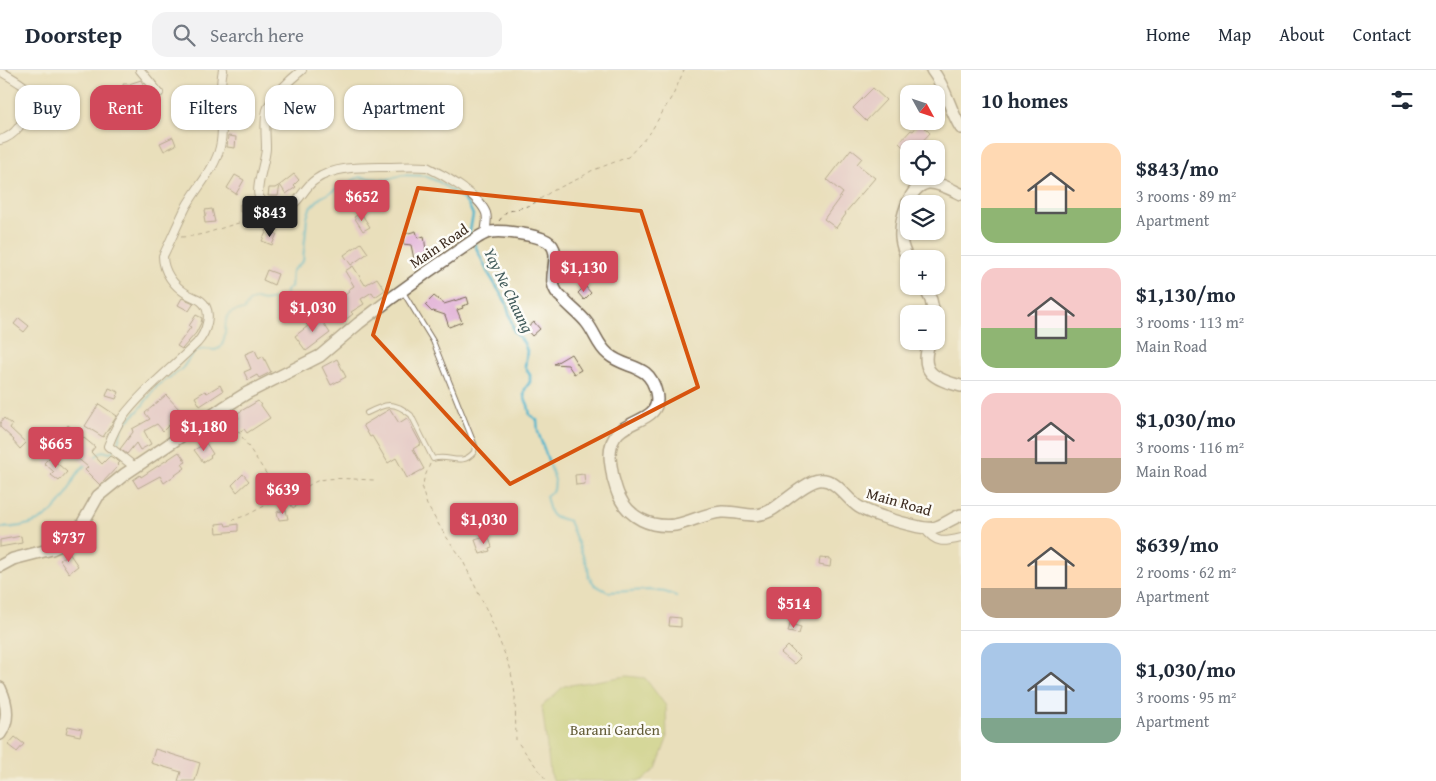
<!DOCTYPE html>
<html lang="en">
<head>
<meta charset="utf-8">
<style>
  :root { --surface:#fff; --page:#f2f2f3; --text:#1f2937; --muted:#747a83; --line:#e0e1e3; --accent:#d1495b }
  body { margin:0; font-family:"Gentium Book Plus",serif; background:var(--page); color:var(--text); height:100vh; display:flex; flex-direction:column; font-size:19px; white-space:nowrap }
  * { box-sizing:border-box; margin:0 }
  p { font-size:16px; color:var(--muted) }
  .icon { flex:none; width:28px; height:28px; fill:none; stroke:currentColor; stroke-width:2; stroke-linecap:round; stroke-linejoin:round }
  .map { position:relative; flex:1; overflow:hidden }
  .sheet { display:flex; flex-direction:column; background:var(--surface); width:475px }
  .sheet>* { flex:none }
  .hud { position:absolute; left:15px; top:15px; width:475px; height:45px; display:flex; gap:10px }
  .needle { width:32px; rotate:130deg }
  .tools { position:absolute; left:900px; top:15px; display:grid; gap:10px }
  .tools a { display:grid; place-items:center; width:45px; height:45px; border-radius:10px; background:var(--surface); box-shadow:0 1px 4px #0004; font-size:25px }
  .price { position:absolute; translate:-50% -42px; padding:0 11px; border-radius:5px; background:var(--accent); color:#fff; font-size:16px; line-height:32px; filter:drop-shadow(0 1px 2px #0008) }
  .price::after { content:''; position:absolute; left:50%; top:30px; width:15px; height:11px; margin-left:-8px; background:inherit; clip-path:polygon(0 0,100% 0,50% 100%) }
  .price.on { background:#222; color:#fff }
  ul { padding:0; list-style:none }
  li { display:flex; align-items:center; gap:15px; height:125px; padding:0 20px }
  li+li { border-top:1px solid var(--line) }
  li span { display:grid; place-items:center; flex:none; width:140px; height:100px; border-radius:15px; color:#555 }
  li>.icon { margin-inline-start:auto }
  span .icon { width:60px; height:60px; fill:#fffc; stroke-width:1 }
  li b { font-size:21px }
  h2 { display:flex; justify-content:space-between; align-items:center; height:60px; padding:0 20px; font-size:21px }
  .chip { padding:0 18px; border-radius:15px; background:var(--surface); box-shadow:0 1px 4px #0004; font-size:18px; line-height:45px }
  .chip.on { background:var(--accent); color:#fff }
  header { display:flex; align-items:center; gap:30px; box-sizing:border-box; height:70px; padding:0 25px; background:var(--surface); border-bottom:1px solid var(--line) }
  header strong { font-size:24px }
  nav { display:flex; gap:28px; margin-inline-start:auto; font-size:18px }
  .search { width:350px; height:45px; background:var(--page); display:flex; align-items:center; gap:12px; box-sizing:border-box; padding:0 18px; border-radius:15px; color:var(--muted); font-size:19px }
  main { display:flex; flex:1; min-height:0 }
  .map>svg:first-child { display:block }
  .green { fill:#bdce70; stroke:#7c7c47 }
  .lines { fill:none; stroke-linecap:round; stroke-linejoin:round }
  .stream { stroke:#4eb5cd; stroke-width:2.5 }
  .building { fill:#e1b0d6 }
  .service-casing { stroke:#786955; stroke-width:6 }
  .minor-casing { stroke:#786955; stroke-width:10 }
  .primary-casing { stroke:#786955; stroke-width:14 }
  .path { stroke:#786955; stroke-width:1; stroke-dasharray:4 4; stroke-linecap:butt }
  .service { stroke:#fff; stroke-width:4 }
  .minor { stroke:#fff; stroke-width:8 }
  .primary { stroke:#fff; stroke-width:11 }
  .marked { fill:none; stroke:#d7540e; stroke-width:4; stroke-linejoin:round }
  .labels { text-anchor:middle; stroke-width:5; stroke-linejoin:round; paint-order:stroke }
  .street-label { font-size:15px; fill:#3b2a1e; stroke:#fdfcf7 }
  .park-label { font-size:15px; fill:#625b37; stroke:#fdfcf7 }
  .water-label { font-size:16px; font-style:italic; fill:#425b5b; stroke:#fdfcf7 }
</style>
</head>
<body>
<header>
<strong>Doorstep</strong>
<div class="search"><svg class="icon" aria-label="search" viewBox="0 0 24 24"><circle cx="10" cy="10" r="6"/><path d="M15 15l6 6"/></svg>Search here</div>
<nav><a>Home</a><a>Map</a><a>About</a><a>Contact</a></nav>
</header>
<main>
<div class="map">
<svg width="961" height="711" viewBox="0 0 961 711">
  <rect width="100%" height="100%" fill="#fdfcf7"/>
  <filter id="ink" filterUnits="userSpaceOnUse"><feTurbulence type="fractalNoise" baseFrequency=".02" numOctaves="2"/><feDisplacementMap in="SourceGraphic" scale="10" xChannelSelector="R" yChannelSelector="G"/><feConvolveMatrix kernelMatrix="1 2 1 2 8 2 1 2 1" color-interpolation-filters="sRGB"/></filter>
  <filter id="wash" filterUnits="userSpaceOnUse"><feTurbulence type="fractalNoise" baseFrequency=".0096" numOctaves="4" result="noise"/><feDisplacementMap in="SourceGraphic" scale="20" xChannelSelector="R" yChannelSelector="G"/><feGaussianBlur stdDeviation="1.12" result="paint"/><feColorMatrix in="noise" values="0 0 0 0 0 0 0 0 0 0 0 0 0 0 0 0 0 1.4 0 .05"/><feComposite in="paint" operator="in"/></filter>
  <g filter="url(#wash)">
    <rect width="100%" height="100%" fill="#e9dfbb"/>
    <path class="green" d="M 627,606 L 645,608 L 666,636 L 667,669 L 656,699 L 641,711 L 554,711 L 550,702 L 542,636 L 564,616 Z"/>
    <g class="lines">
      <path class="stream" d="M 474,173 L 487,201 L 506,232 L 514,261 L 524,273 L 527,281 L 525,297 L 530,305 L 530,312 L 525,319 L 524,326 L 528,335 L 530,345 L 537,350 L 538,362 L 555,410 L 554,420 L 546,426 L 550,442 L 553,446 L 569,451 L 588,498 L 589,507 L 595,515 L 608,522 L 650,520 L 665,522 L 676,526
        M 93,388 L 103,381 L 110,383 L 117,375 L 123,355 L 139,340 L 157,316 L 182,299 L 190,287 L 196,281 L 203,279 L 215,280 L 220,278 C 232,263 215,240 244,240 L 249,232 L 256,229 L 264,231 L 281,228 L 286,225 L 286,221 L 291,217 L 292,201 L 303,191 L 307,148 L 310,138 L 320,128 L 359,107 L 386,110 L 403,105 L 425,106 L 439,112 L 462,128 L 469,136 L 473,145 L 469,165 L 472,169
        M 0,458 C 30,457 49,451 66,425 C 74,411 74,405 87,393"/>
    </g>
    <g id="blocks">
      <path class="building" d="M 141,10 L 145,18 L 147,17 L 151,22 L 154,33 L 150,44 L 142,41 L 144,34 L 141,24 L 125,27 L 123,14 L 129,14 Z
        M 873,18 L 886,30 L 866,51 L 853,38 Z
        M 920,53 L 930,63 L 915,79 L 905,79 L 899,73 L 911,60 L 913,61 Z
        M 228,66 L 236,67 L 235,78 L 227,77 Z
        M 173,67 L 176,75 L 164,81 L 160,73 Z
        M 851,79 L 862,88 L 857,94 L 875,108 L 845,143 L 846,144 L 836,158 L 824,149 L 843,123 L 827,110 Z
        M 294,104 L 299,110 L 294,115 L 296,117 L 286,124 L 280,115 Z
        M 235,105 L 244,110 L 236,124 L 227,118 Z
        M 280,115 L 278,126 L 268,126 L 269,118 L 275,118 Z
        M 240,134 L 261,137 L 264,140 L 262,140 L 260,146 L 252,144 L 253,141 L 240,142 Z
        M 212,139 L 215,152 L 205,153 L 204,146 L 206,145 L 205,140 Z
        M 361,143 L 370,157 L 363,161 L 354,147 Z
        M 267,160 L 277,164 L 272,175 L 262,171 Z
        M 416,161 L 418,168 L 424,166 L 427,187 L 414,189 L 411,175 L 403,174 L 405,164 Z
        M 361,173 L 368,183 L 351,195 L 344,185 Z
        M 353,196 L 365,215 L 377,208 L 385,220 L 375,227 L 372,222 L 361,229 L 364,234 L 351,242 L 353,244 L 345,250 L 332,235 L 349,222 L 348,220 L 354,216 L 345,201 Z
        M 267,200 L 278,204 L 274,215 L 263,210 Z
        M 585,216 L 591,223 L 584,230 L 578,223 Z
        M 434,226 L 444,234 L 467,227 L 469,234 L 462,236 L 463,238 L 457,240 L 462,252 L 449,257 L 445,245 L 433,241 L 432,242 L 425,235 Z
        M 182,228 L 194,233 L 189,241 L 178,235 Z
        M 196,245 L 202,248 L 201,253 L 196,263 L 182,279 L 177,276 L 191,257 L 189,256 Z
        M 318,245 L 330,263 L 306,281 L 295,266 L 308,256 L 306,254 Z
        M 19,248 L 29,256 L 24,262 L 14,254 Z
        M 534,252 L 540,259 L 532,266 L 526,259 Z
        M 255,280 L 259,289 L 263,286 L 271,302 L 259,308 L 257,305 L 248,310 L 244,302 L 251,299 L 245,284 Z
        M 571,284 L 581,300 L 574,304 L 568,295 L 554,294 Z
        M 337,289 L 346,307 L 331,315 L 322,297 Z
        M 220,315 L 223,321 L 200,336 L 195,327 L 205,321 L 207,323 Z
        M 109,318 L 119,322 L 116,329 L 106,326 Z
        M 166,325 L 180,340 L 169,350 L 171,353 L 163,361 L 157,354 L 144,361 L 151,374 L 140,380 L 136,373 L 127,384 L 120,379 L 133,362 L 132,359 L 150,349 L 145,343 Z
        M 258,331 L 270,348 L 247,363 L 244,359 L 226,370 L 220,360 L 239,348 L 236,344 Z
        M 99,334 L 117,346 L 103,367 L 85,356 Z
        M 390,339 L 399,353 L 407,348 L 421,374 L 413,379 L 424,399 L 407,408 L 396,388 L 388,393 L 372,366 L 370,367 L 363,355 Z
        M 4,348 L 12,355 L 10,358 L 26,373 L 20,379 L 13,371 L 14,370 L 0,357 L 0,353 Z
        M 68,355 L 95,377 L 91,382 L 102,394 L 110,386 L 120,392 L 118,394 L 119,395 L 100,415 L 85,400 L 88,397 L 70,382 L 77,374 L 63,362 Z
        M 206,373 L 213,384 L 210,386 L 211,387 L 203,392 L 194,380 Z
        M 179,382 L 186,392 L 182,394 L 185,398 L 164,413 L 160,406 L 138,418 L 133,410 L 140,405 L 141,407 Z
        M 50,387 L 67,402 L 59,411 L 51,405 L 54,402 L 44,393 Z
        M 243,404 L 249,411 L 237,422 L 232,415 Z
        M 584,404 L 585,414 L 576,415 L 575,405 Z
        M 285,411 L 297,428 L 298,427 L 302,432 L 293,438 L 278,416 Z
        M 286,440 L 288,449 L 279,450 L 277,442 Z
        M 225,453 L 226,456 L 238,454 L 238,461 L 217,463 L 216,454 Z
        M 21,466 L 22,473 L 0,477 L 0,470 Z
        M 485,467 L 486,469 L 489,468 L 492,477 L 489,478 L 490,481 L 480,484 L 475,470 Z
        M 69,483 L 78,496 L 69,503 L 60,490 Z
        M 820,488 L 831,489 L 830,497 L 819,495 Z
        M 670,547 L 681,548 L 681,557 L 669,556 Z
        M 790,554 L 801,557 L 799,564 L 788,562 Z
        M 788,576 L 800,588 L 794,594 L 781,583 Z
        M 68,656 L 82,659 L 80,666 L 66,663 Z
        M 15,667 L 24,674 L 17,682 L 8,675 Z
        M 155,679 L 200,693 L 195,711 L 178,711 L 181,702 L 151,693 Z"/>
    </g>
  </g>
  <g filter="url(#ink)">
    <use href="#blocks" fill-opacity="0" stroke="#786955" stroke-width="1"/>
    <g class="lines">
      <defs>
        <path id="service" d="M 367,343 C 385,334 393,330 411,345 L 433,389 C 448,383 461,398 474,382 L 475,376 L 433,271 L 403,222"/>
        <path id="minor" d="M 140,0 L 159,23
          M 302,0 C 292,8 270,28 267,40 C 264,52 266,66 266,78 C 266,90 255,117 259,127 C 264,135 276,141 285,138 C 300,134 303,118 315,110 C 334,96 363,97 385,97 C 399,97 413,96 427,97 C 444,105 479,125 486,143 C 488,149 486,157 485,163
          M 0,1 C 8,6 24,14 29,21 C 32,26 30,31 29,36 C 25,50 16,66 0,70
          M 136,398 L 108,376 C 112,366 116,356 122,348 C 143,320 172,298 197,273 C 206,263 214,241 201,231 C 197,228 192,227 187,224 C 174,216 163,202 163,186 C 171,170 178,153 186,137 C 197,117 215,99 220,77 C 226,52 217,25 223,0
          M 925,459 C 936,474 944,472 961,468"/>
        <path id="primary" d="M 932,0 C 947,19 949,39 961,58
          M 909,190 C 904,183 902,177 901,168 C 900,151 908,116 928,113 C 939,112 952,120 961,124
          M 924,216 L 931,230 L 934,244
          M 930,271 C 918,302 934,309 961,316
          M 0,496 L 13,489 L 52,479 L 67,472 L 73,468 L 80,458 L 98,426 L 125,404 L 223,338 L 247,323 L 320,286 L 359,253 L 393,227 L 426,203 L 477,168 C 482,165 486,162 491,162 C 502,160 537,165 547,171 C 562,180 551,200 553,213 C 554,219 558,225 563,229 C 570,237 580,244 587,253 C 595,263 598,276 608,284 C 626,300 649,292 656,322 C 665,359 610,343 610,385 C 610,393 612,400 613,408 C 615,414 616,420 619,426 C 629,448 651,458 675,455 C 691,452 706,443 722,442 C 742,441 754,451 773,439 C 784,432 807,411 819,410 C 836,408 846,429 859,437 C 870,444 921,460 933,458 C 943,456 952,448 961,445
          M 0,618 C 7,633 10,650 0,664"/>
      </defs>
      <use href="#service" class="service-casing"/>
      <use href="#minor" class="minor-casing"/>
      <use href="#primary" class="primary-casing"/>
      <path class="path" d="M 499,151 L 506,142 L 531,135 L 552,121 L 580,108 L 591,101 L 628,87 L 650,63 L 674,23 L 684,0
        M 181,167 C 204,166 214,160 235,154 C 246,151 258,148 269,145
        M 229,347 L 277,420 L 278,429 L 247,445 L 233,450
        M 430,394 L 424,409 L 422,419 L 427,435 L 445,465 L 461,487 L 489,545 L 510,597 L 515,624 L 516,670 L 547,711
        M 278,429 C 293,427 304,417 317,411 C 331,406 360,410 376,410"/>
      <use href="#service" class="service"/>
      <use href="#minor" class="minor"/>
      <use href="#primary" class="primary"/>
    </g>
  </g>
  <path d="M0 0H961V711H0ZM 418,118 L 641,141 L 698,317 L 510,414 L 373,265 Z" fill="#e9dfbb" fill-opacity=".55" fill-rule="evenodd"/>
  <path class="marked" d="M 418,118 L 641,141 L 698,317 L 510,414 L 373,265 Z"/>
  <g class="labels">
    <g class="street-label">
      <text transform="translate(439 176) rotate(-34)" y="5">Main Road</text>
      <text transform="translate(899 432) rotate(16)" y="5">Main Road</text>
    </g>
    <g class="park-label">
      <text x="615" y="665">Barani Garden</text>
    </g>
    <g class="water-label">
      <text transform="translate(509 220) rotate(64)" y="6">Yay Ne Chaung</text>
    </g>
  </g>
</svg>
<div class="tools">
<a><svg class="needle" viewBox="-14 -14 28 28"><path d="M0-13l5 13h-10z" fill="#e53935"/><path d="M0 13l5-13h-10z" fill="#747a83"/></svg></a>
<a><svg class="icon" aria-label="locate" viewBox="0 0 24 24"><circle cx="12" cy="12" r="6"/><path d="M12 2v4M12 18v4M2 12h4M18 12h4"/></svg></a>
<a><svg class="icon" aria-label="layers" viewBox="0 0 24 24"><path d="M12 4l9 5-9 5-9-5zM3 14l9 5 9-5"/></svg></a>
<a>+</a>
<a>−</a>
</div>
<b class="price" style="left:362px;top:152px">$652</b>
<b class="price on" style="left:270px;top:168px">$843</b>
<b class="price" style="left:584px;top:223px">$1,130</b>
<b class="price" style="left:313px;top:263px">$1,030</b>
<b class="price" style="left:204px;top:382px">$1,180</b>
<b class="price" style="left:56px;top:399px">$665</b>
<b class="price" style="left:283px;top:445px">$639</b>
<b class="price" style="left:484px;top:475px">$1,030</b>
<b class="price" style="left:69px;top:493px">$737</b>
<b class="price" style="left:794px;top:559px">$514</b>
<div class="hud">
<a class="chip">Buy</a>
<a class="chip on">Rent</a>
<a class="chip">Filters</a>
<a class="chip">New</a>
<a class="chip">Apartment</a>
</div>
</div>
<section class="sheet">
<h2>10 homes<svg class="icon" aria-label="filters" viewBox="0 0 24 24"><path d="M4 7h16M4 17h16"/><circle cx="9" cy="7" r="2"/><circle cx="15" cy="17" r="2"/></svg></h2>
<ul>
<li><span style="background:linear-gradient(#ffd9b3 65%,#8fb573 0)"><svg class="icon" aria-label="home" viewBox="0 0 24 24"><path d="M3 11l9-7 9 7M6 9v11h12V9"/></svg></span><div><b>$843/mo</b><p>3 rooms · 89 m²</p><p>Apartment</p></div></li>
<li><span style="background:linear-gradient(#f6c9c9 60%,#8fb573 0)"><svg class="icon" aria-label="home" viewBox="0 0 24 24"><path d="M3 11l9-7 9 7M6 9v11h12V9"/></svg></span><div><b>$1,130/mo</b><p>3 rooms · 113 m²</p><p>Main Road</p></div></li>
<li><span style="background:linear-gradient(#f6c9c9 65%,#b9a48a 0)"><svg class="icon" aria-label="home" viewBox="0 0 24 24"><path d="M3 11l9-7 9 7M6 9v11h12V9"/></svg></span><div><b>$1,030/mo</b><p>3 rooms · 116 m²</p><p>Main Road</p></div></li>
<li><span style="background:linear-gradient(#ffd9b3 70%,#b9a48a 0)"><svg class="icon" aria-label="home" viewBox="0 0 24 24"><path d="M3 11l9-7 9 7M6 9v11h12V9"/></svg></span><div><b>$639/mo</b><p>2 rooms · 62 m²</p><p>Apartment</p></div></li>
<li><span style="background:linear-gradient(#a9c7e8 75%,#7fa58c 0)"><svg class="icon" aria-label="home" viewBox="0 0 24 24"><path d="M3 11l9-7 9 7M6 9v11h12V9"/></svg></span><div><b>$1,030/mo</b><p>3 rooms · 95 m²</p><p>Apartment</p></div></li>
</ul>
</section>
</main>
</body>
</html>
